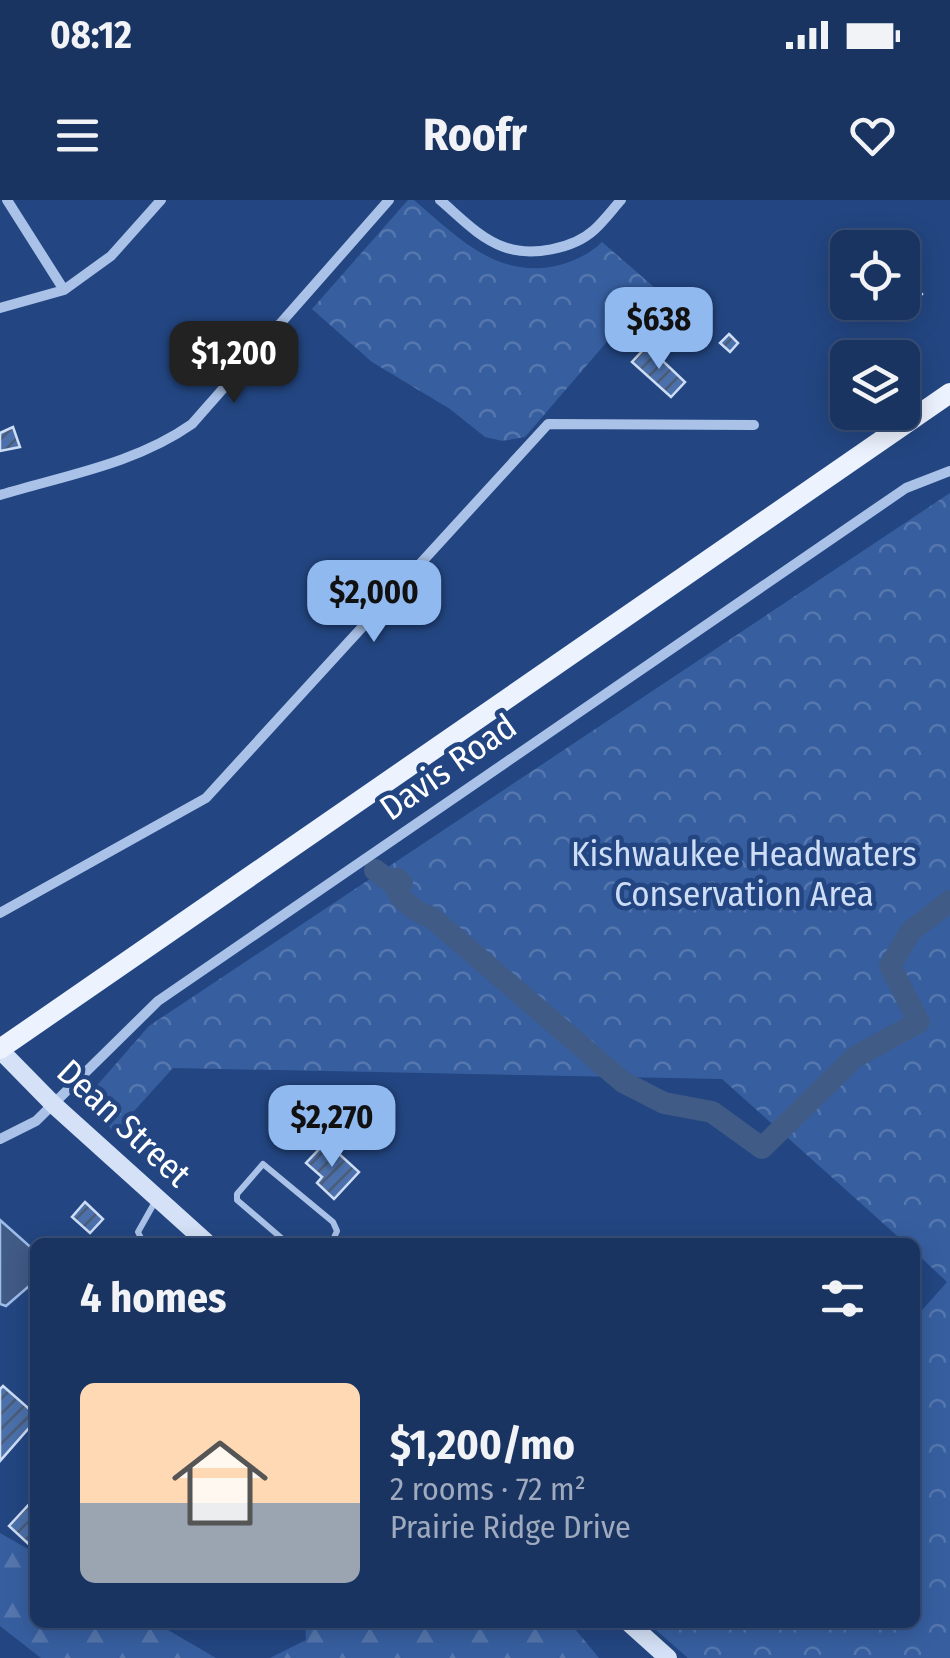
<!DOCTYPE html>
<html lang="en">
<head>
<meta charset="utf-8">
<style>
  :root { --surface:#1a3462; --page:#273f6b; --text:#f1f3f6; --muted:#9faabe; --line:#384f77; --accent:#90b9f0 }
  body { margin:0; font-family:"Fira Sans Condensed",sans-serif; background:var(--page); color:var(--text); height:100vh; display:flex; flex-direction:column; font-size:38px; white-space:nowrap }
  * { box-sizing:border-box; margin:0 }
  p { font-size:32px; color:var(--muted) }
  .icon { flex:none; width:55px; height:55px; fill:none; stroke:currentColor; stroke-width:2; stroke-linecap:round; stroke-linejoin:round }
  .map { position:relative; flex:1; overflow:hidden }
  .panel { position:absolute; left:30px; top:1038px; width:890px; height:390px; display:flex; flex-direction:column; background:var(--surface); border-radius:15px; box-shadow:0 5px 25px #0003,0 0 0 2px var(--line) }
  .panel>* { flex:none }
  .tools { position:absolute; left:830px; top:30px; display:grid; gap:20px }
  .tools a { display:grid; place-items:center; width:90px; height:90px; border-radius:15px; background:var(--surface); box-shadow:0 5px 25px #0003,0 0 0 2px var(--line); font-size:50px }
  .price { position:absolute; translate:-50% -85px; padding:0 22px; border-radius:20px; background:var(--accent); color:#111; font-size:32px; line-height:65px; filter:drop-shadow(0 2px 5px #0008) }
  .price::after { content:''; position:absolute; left:50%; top:60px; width:30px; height:22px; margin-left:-15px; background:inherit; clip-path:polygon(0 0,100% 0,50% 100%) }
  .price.selected { background:#222; color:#fff }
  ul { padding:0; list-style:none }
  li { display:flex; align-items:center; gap:30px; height:250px; padding:0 50px }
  li span { display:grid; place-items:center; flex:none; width:280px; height:200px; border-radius:15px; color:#555 }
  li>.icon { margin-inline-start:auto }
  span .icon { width:120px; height:120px; fill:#fffc; stroke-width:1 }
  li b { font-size:42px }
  h2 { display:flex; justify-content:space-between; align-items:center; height:120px; padding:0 50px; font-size:42px }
  .status { display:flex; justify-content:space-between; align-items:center; height:70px; padding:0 50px; background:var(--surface); direction:ltr }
  .status svg { height:28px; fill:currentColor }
  header { display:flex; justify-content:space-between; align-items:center; height:130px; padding:0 50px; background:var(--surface); font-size:45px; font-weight:700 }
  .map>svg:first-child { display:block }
  .forest { fill:url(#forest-firs) }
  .park { fill:url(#park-crowns) }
  .water { fill:#415b87; stroke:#9ebce9; stroke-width:2.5 }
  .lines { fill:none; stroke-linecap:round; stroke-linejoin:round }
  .river { stroke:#415b87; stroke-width:22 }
  .building { fill:url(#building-hatch); stroke:#ceddf6; stroke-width:2.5 }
  .lane { stroke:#aac2e8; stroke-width:6 }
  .street { stroke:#aac2e8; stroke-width:10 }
  .secondary { stroke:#d4e1f6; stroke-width:18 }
  .primary { stroke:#ecf2fe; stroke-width:20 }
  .labels { text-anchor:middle; stroke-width:9; stroke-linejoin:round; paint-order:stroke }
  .street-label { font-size:35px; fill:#fff; stroke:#234682 }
  .park-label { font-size:35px; fill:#ceddf6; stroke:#234682 }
</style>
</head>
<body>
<div class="status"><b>08:12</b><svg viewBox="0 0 49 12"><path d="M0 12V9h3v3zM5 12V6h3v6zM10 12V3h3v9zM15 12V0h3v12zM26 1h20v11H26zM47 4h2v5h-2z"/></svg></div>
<header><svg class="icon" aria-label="menu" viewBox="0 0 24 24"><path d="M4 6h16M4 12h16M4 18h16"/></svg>Roofr<svg class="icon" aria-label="heart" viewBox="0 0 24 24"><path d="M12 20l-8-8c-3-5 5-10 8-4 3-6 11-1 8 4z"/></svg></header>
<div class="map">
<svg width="950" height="1458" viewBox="0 0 950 1458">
  <defs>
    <pattern id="forest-firs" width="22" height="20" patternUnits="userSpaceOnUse" patternTransform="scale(2.5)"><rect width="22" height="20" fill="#375fa0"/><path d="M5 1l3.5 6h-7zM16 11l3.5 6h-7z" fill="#5577ae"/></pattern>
    <pattern id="park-crowns" width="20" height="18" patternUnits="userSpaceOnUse" patternTransform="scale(2.5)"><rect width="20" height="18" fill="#375fa0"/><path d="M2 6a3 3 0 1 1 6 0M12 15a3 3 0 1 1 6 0" fill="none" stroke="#5577ae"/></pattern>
    <pattern id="building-hatch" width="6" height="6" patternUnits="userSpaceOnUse" patternTransform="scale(2.5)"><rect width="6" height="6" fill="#4b70ab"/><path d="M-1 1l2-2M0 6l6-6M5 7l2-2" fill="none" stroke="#4c5c77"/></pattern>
  </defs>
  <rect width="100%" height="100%" fill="#234682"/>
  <path class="forest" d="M 0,1333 L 35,1353 L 35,1422 L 156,1423 L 216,1458 L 41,1458 L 0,1426 Z
    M 305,1422 L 570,1423 L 599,1458 L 270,1458 L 306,1440 Z"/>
  <path class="park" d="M 408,0 L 414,0 C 456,36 498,81 560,65 C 576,60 590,54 602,42 L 654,87 L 525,237 L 503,241 L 485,237 L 450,209 L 372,162 L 312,109 Z
    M 950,293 L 950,1458 L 688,1458 L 648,1423 L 915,1422 L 915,1118 L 947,1082 L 915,1052 L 915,1042 L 904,1042 L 722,879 L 173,868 L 115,932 L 86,905 L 85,899 L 149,826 Z"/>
  <path class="water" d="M 0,1020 L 35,1051 L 35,1081 L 6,1106 L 0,1104 Z"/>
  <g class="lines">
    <path class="river" d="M 375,670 L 388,680 L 398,679 L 402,683 L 396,689 C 401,701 419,714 431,717 L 623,882 L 664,903 L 712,912 L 762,948 L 855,857 L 919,822 L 890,766 L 911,731 L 950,701"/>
  </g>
  <path class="building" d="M 914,86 L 922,94 L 902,117 L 894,109 Z
    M 729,134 L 738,143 L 730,152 L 720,143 Z
    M 647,146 L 685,182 L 671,197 L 632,162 Z
    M 832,151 L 845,151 L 844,169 L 831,168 Z
    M 13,227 L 20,247 L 0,251 L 0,233 Z
    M 326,942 L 359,972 L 334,999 L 317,983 L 322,977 L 306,963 Z
    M 85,1002 L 103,1019 L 90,1033 L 72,1017 Z
    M 3,1186 L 35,1214 L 35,1221 L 0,1261 L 0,1189 Z
    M 33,1300 L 35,1302 L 35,1350 L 9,1326 Z"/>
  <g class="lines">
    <path class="lane" d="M 143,1042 L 138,1032 L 156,1000
      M 286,1042 L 237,1000 L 237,994 L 263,964 L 333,1022 L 337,1031 L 332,1042"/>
    <path class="street" d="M 7,0 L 64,90
      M 440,0 C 460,17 479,38 504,47 C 531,57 573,49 594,30 C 604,21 612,10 621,0
      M 0,108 L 64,90 L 111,56 L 161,0
      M 0,295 C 66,275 135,264 192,224 L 389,0
      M 0,713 L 206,598 L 548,224 L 754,225
      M 0,939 L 36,921 L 158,801 L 906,288 L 950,271"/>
    <path class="secondary" d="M 0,850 L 54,905 L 206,1042
      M 628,1422 L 668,1458"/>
    <path class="primary" d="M 0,849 L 950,193"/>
  </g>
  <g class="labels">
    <g class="street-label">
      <text transform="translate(448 567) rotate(-35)" y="12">Davis Road</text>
      <text transform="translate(124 923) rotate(43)" y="12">Dean Street</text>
    </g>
    <g class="park-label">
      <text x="744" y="666">Kishwaukee Headwaters<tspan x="744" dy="40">Conservation Area</tspan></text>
    </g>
  </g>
</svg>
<div class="tools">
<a><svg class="icon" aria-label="locate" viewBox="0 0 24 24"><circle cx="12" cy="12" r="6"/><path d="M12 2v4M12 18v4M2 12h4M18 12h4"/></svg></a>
<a><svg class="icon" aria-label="layers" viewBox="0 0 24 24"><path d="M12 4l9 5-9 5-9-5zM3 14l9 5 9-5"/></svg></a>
</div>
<b class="price" style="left:659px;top:172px">$638</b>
<b class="price selected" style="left:234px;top:206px">$1,200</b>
<b class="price" style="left:374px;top:445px">$2,000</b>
<b class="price" style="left:332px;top:970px">$2,270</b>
<section class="panel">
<h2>4 homes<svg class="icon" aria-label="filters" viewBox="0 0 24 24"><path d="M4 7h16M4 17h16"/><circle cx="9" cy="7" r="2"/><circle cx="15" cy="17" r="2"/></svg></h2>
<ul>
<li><span style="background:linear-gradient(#ffd9b3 60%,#9aa5b1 0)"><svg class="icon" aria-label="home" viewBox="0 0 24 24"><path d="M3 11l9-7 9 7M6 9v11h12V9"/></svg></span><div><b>$1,200/mo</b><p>2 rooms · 72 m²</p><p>Prairie Ridge Drive</p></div></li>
</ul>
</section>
</div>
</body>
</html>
